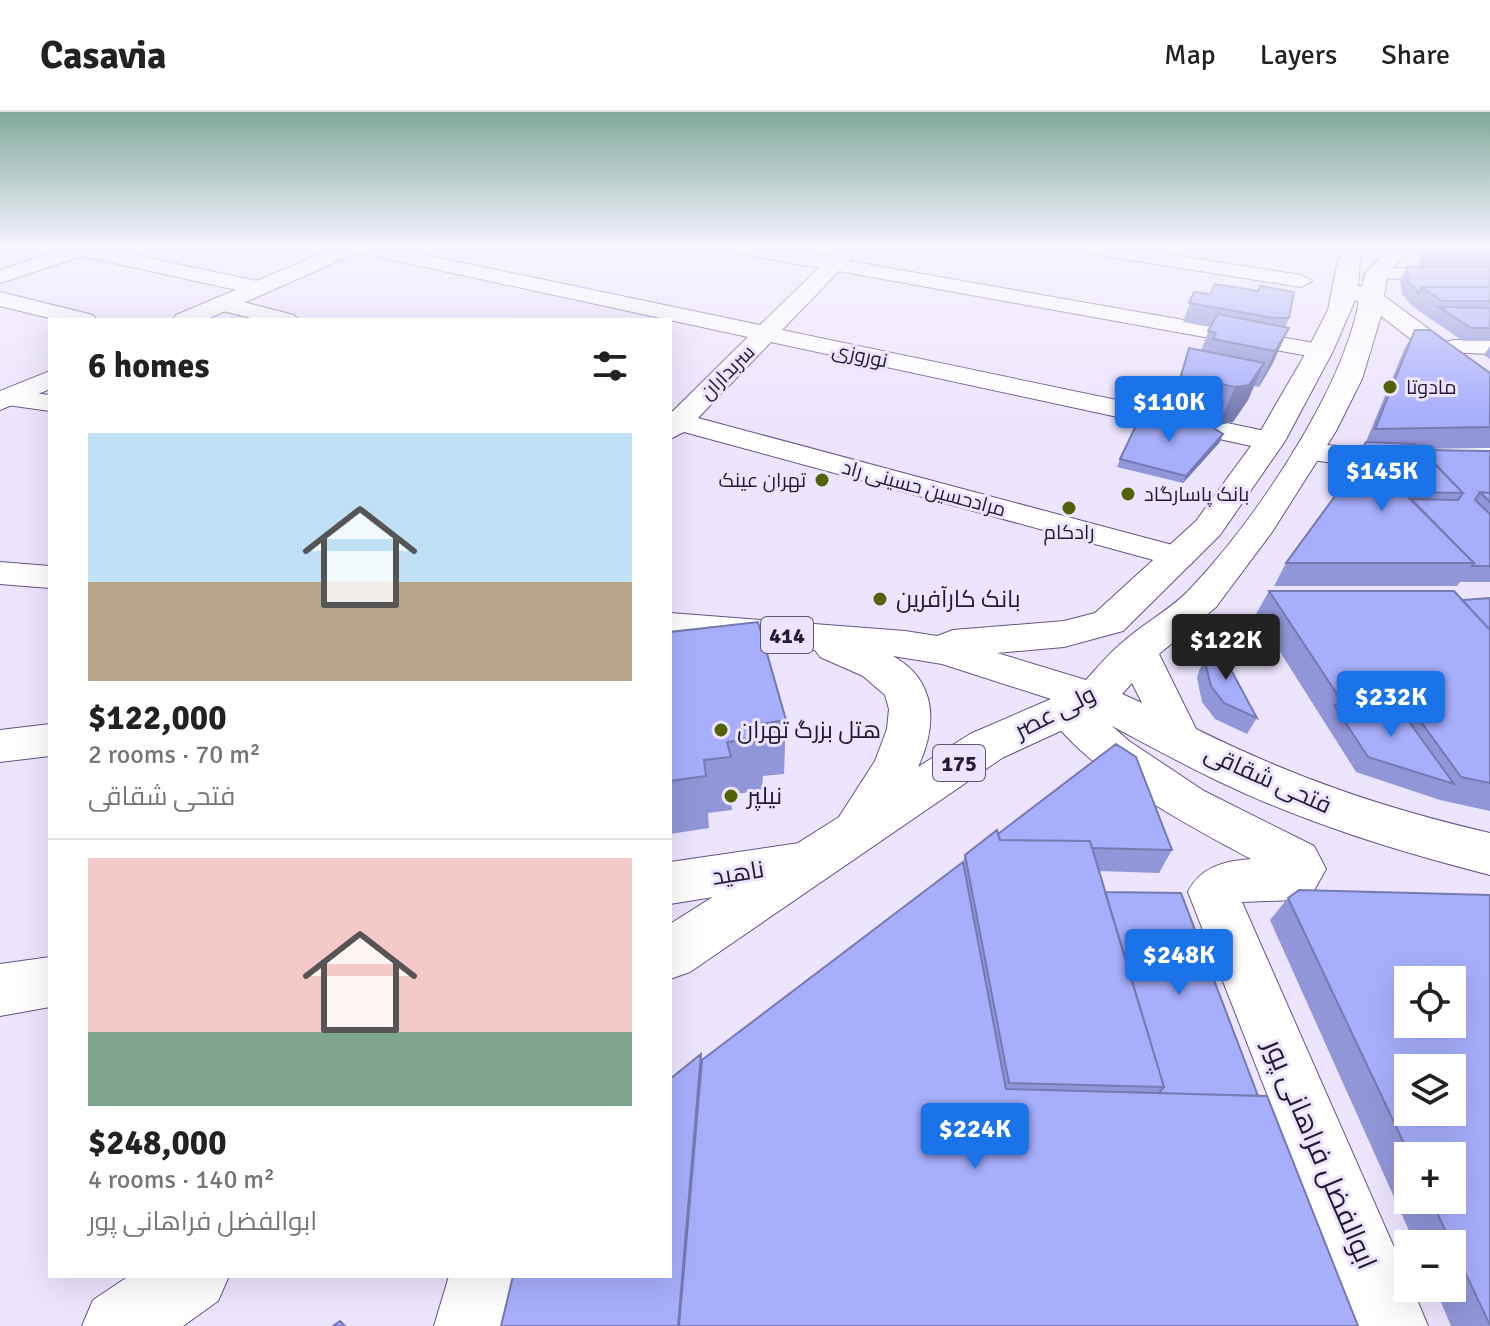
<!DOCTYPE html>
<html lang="en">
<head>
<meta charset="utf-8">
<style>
  :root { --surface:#fff; --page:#f2f2f2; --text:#222; --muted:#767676; --line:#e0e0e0; --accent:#1a73e8 }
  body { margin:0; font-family:Signika,Cairo,sans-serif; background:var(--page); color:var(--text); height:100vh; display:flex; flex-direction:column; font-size:30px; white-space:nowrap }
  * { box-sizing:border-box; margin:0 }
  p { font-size:26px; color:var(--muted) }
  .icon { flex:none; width:44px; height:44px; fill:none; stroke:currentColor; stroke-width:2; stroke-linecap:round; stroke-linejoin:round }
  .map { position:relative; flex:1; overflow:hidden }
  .side { position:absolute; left:48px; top:206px; width:624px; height:960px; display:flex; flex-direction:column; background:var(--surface); border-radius:0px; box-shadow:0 8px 32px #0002 }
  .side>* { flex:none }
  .buttons { position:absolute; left:1394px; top:854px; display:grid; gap:16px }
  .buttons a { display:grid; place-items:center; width:72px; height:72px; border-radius:0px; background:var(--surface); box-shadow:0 8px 32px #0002; font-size:40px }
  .price { position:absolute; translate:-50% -68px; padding:0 18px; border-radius:8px; background:var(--accent); color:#fff; font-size:26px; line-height:52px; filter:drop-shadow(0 2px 4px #0008) }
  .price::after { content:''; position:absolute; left:50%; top:48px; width:24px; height:18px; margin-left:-12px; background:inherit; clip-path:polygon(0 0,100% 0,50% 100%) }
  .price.selected { background:#222; color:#fff }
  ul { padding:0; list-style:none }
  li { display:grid; align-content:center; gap:16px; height:424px; padding:0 40px }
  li+li { border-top:2px solid var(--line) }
  li span { display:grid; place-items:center; height:248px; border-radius:0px; color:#555 }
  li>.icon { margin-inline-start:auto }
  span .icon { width:144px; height:144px; fill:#fffc; stroke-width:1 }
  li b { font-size:34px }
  h2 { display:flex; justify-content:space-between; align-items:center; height:96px; padding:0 40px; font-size:34px }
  header { display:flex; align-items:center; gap:48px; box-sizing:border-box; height:112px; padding:0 40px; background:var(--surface); border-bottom:2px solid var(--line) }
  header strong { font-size:38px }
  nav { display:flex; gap:44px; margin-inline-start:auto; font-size:28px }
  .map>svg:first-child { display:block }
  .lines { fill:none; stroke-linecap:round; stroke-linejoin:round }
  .minor-casing { stroke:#675389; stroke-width:2 }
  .major-casing { stroke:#675389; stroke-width:2 }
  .minor { fill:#fff; fill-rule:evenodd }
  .major { fill:#fff; fill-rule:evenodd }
  .wall { fill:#9096d8; fill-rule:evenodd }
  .shaded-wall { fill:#757ab0 }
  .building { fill:#a7aefb; stroke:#757ab0; stroke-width:2; fill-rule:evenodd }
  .poi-dot { fill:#536206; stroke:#ede5fe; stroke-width:3 }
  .labels { text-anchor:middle; stroke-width:6; stroke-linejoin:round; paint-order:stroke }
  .far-street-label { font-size:20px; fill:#231b32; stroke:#ede5fe }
  .far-poi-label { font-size:20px; fill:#231b32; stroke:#ede5fe; text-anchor:start }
  .shield { fill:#ede5fe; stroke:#60586f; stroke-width:2 }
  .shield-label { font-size:22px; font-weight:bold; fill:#231b32 }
  .poi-label { font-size:24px; fill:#231b32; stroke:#ede5fe; text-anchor:start }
  .street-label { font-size:24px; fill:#231b32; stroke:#ede5fe }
  .near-street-label { font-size:28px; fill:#231b32; stroke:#ede5fe }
</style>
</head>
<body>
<header>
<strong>Casavia</strong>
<nav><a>Map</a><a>Layers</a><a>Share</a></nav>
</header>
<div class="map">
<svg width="1490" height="1214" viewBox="0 0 1490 1214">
  <rect width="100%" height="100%" fill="#ede5fe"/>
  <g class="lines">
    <defs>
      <path id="minor" d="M 53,134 L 102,134 L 101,136 L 267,171 L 270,176 L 259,183 L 82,144 L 0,171 L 0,158 L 58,139 Z
        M 346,134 L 382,134 L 760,213 L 819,156 L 732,140 L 725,138 L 722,134 L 763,134 L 829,145 L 841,134 L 857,134 L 859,137 L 849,149 L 1320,232 L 1329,234 L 1332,239 L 1329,244 L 1320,246 L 839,159 L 782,218 L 1270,320 L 1280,323 L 1284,329 L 1280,335 L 1270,338 L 771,230 L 698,306 L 1191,438 L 1196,445 L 1191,452 L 1179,455 L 684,320 L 670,327 L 670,299 L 673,299 L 748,225 L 356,140 Z
        M 1070,134 L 1115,134 L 1301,163 L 1312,169 L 1301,175 L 1080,140 Z
        M 1376,156 L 1490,157 L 1490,169 L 1369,166 L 1365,162 Z
        M 0,180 L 93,203 L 97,208 L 57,208 L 0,194 Z
        M 223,185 L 294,203 L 298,208 L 259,208 L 215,197 L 212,192 L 215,187 Z
        M 1454,228 L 1490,228 L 1490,242 L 1445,240 L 1442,235 L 1445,230 Z
        M 7,278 L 50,283 L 50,299 L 0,292 L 0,280 Z
        M 1308,331 L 1355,336 L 1490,334 L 1490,352 L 1355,354 L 1298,346 L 1293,340 L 1298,334 Z
        M 1067,583 L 1082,588 L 1129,629 L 1204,679 L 1314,734 L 1326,757 L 1312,782 L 1294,788 L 1242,790 L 1408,1167 L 1408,1176 L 1412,1176 L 1428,1214 L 1358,1214 L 1188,780 C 1200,755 1224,749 1251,747 C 1191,715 1081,657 1046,598 L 1052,588 Z
        M 50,612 L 50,644 L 0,650 L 0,618 Z
        M 806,730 L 823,736 L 830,750 L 823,764 L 806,770 L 670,792 L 670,750 Z
        M 50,845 L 50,895 L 0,904 L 0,852 Z
        M 449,1164 L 517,1164 L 504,1214 L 434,1214 Z"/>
      <path id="major" d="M 339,134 L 366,134 L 363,138 L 205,208 L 173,208 L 176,203 Z
        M 1346,134 L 1366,134 L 1360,148 L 1358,174 L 1362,175 L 1365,162 L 1391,134 L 1412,134 L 1387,163 L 1384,184 L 1490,262 L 1490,283 L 1480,281 L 1381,204 L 1362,267 L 1336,319 L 1272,420 L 1216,495 L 1159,542 L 1196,617 C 1295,666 1383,696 1490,721 L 1490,763 C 1397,739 1305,711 1218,669 C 1176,649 1135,626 1093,604 L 1002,646 L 690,860 L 670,867 L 670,812 L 839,705 L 875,649 L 887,617 L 889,597 L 885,583 L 863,564 L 820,545 L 815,538 L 670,527 L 670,501 L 905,519 L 937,524 L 953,518 L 1064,509 L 1095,501 L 1196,409 L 1256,327 L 1307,239 L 1328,198 L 1338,148 ZM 1355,188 L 1359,190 C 1341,282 1255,408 1191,476 C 1172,497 1145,510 1124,529 C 1110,540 1098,555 1086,568 L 997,541 L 1064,535 L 1123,519 L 1220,423 L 1285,329 L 1333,239 ZM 893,544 L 942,552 L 1051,587 L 970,622 L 918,655 C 937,614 938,569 893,544 ZM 1132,571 L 1142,591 L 1122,582 Z
        M 50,259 L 50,277 L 0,298 L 0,279 Z
        M 0,450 L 50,454 L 50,476 L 0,472 Z
        M 129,1164 L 229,1164 L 218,1189 L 183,1214 L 82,1214 L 93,1188 Z"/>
    </defs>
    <use href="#minor" class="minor-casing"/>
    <use href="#major" class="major-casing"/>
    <use href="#minor" class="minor"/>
    <use href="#major" class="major"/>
  </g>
  <path class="wall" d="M 1425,134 L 1490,134 L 1490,153 L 1489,155 L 1490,155 L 1490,229 L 1463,229 L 1412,194 L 1402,182 L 1400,167 L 1407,155 L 1419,155 L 1420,143 Z
    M 1194,180 L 1289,206 L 1273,251 L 1259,275 L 1254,274 L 1248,288 L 1233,310 L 1219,313 L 1167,301 L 1189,236 L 1201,239 L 1210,215 L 1183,210 Z
    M 1415,218 L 1490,261 L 1490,336 L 1421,337 L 1490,339 L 1490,470 L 1460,470 L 1457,474 L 1274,474 L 1286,451 L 1338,380 L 1365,332 L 1404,238 Z
    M 1490,234 L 1490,247 L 1484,243 Z
    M 1220,330 L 1183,371 L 1117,355 L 1120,347 Z
    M 1269,479 L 1462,488 L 1490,486 L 1490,699 L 1440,688 L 1356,660 L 1256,502 Z
    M 670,520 L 786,608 L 784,662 L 763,664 L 762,678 L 731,683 L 732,698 L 708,701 L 709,716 L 670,722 Z
    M 1207,543 L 1257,606 L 1247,622 L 1215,607 L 1202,590 L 1197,566 L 1199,559 Z
    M 998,722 L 1172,738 L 1159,761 L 1099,759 L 1105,780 L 1258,984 L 501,1214 L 701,942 L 702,948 L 963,750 L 965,743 Z
    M 1299,778 L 1490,783 L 1490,1214 L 1451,1214 L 1435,1176 L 1452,1176 L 1452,1132 L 1415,1132 L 1270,808 L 1288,786 ZM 1408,868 L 1452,868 L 1452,912 L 1408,912 ZM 1408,956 L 1452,956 L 1452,1000 L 1408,1000 ZM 1408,1044 L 1452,1044 L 1452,1088 L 1408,1088 Z"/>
  <path class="shaded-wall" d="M 1289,216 L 1273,251 L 1259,275 L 1275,239 Z
    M 1264,251 L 1248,288 L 1233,310 L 1219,313 L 1235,275 Z
    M 1223,322 L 1220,330 L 1183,371 L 1186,364 Z"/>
  <path class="building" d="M 1407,155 L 1490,155 L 1490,175 L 1422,175 L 1419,181 L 1408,169 Z
    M 1215,172 L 1258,179 L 1260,174 L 1294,180 L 1289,206 L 1275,206 L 1189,191 L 1194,180 L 1210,182 Z
    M 1422,175 L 1490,175 L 1490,189 L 1442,189 Z
    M 1439,195 L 1490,196 L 1490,216 L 1471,216 Z
    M 1218,202 L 1289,216 L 1275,239 L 1213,227 L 1216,221 L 1208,219 Z
    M 1415,218 L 1430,218 L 1490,261 L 1490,315 L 1375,317 Z
    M 1189,236 L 1264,251 L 1249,273 L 1235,275 L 1181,264 Z
    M 1142,301 L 1212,315 L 1223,322 L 1186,364 L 1120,347 Z
    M 1366,330 L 1415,332 L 1463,381 L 1403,380 L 1474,451 L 1286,451 L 1338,380 Z
    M 1422,338 L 1490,339 L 1490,381 L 1480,380 L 1475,388 L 1490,402 L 1490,454 L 1472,454 L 1474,451 L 1411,387 L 1458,388 L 1463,381 Z
    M 1480,380 L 1490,381 L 1490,390 Z
    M 1269,479 L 1454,479 L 1490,518 L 1490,671 L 1461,665 L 1403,585 L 1339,585 Z
    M 1490,486 L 1490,518 L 1462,488 Z
    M 758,510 L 786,608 L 760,612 L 763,625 L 727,630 L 731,645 L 704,648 L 706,664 L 670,669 L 670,520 Z
    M 1217,532 L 1257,606 L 1224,591 L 1211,574 L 1205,550 L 1207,543 Z
    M 1334,593 L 1397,593 L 1454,672 L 1368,645 Z
    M 1116,632 L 1136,645 L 1172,738 L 1092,736 L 1090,729 L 1000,728 L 998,722 Z
    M 997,718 L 1000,728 L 1090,729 L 1164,975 L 1009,971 L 965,743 Z
    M 963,750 L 1006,977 L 1267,984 L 1358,1214 L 679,1214 L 702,948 Z
    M 1299,778 L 1490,783 L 1490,1213 L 1431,1088 L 1452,1088 L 1452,1044 L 1410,1044 L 1288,786 ZM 1408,868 L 1452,868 L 1452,912 L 1408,912 ZM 1408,956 L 1452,956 L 1452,1000 L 1408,1000 Z
    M 1105,780 L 1181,781 L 1258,984 L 1159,981 L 1164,975 Z
    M 701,942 L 678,1214 L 501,1214 L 513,1164 L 670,1164 L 670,967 Z
    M 340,1209 L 345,1214 L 333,1214 Z"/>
  <linearGradient id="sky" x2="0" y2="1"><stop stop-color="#80aa9c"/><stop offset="0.44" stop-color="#f7f3ff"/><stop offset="1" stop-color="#f7f3ff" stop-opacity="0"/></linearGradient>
  <rect width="1490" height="304" fill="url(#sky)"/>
  <g class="poi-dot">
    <circle cx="1390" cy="275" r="8"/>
    <circle cx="822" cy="368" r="8"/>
    <circle cx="1128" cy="382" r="8"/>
    <circle cx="1069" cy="396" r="8"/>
    <circle cx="880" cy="487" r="8"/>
    <circle cx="721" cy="618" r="8"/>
    <circle cx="731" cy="684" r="8"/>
  </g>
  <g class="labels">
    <g class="far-street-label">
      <text transform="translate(860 243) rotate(12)" y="7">نوروزی</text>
      <text transform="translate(727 260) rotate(-45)" y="7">سربداران</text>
      <text transform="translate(924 376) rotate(15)" y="7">مرادحسین حسینی راد</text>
    </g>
    <g class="far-poi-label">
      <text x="1406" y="282">مادوتا</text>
      <text x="806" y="375" text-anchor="end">تهران عینک</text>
      <text x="1144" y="389">بانک پاسارگاد</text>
      <text x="1069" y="427" text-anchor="middle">رادکام</text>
    </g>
    <g class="shield">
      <rect x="761" y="505" width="52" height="36" rx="6"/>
      <rect x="933" y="633" width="52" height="36" rx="6"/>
    </g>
    <g class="shield-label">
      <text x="787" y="531">414</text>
      <text x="959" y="659">175</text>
    </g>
    <g class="poi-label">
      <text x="896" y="495">بانک کارآفرین</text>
      <text x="737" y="626">هتل بزرگ تهران</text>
      <text x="747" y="692">نیلپر</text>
    </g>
    <g class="street-label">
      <text transform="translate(1055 600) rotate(-27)" y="8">ولی عصر</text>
      <text transform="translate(1268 667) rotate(24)" y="8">فتحی شقاقی</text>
      <text transform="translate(738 761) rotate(-9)" y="8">ناهید</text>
    </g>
    <g class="near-street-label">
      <text transform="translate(1321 1042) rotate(67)" y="10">ابوالفضل فراهانی پور</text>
    </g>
  </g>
</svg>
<div class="buttons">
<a><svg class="icon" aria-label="locate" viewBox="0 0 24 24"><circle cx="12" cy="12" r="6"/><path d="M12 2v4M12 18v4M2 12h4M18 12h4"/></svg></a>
<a><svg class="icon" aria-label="layers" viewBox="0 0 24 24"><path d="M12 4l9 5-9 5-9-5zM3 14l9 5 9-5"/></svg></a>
<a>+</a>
<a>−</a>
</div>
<b class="price" style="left:1169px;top:332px">$110K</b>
<b class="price" style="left:1382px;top:401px">$145K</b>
<b class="price selected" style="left:1226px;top:570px">$122K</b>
<b class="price" style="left:1391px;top:627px">$232K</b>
<b class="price" style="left:1179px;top:885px">$248K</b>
<b class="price" style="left:975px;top:1059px">$224K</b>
<section class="side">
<h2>6 homes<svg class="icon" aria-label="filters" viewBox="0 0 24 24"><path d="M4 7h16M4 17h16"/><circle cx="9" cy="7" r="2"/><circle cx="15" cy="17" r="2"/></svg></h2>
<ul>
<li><span style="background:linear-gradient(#bfe0f5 60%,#b9a48a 0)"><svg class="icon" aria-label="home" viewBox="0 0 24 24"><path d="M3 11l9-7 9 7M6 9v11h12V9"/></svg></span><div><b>$122,000</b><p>2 rooms · 70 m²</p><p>فتحی شقاقی</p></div></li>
<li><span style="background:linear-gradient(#f6c9c9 70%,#7fa58c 0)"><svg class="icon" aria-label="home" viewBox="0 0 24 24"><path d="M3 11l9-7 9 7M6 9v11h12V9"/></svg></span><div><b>$248,000</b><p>4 rooms · 140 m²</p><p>ابوالفضل فراهانی پور</p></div></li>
</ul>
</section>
</div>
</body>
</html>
